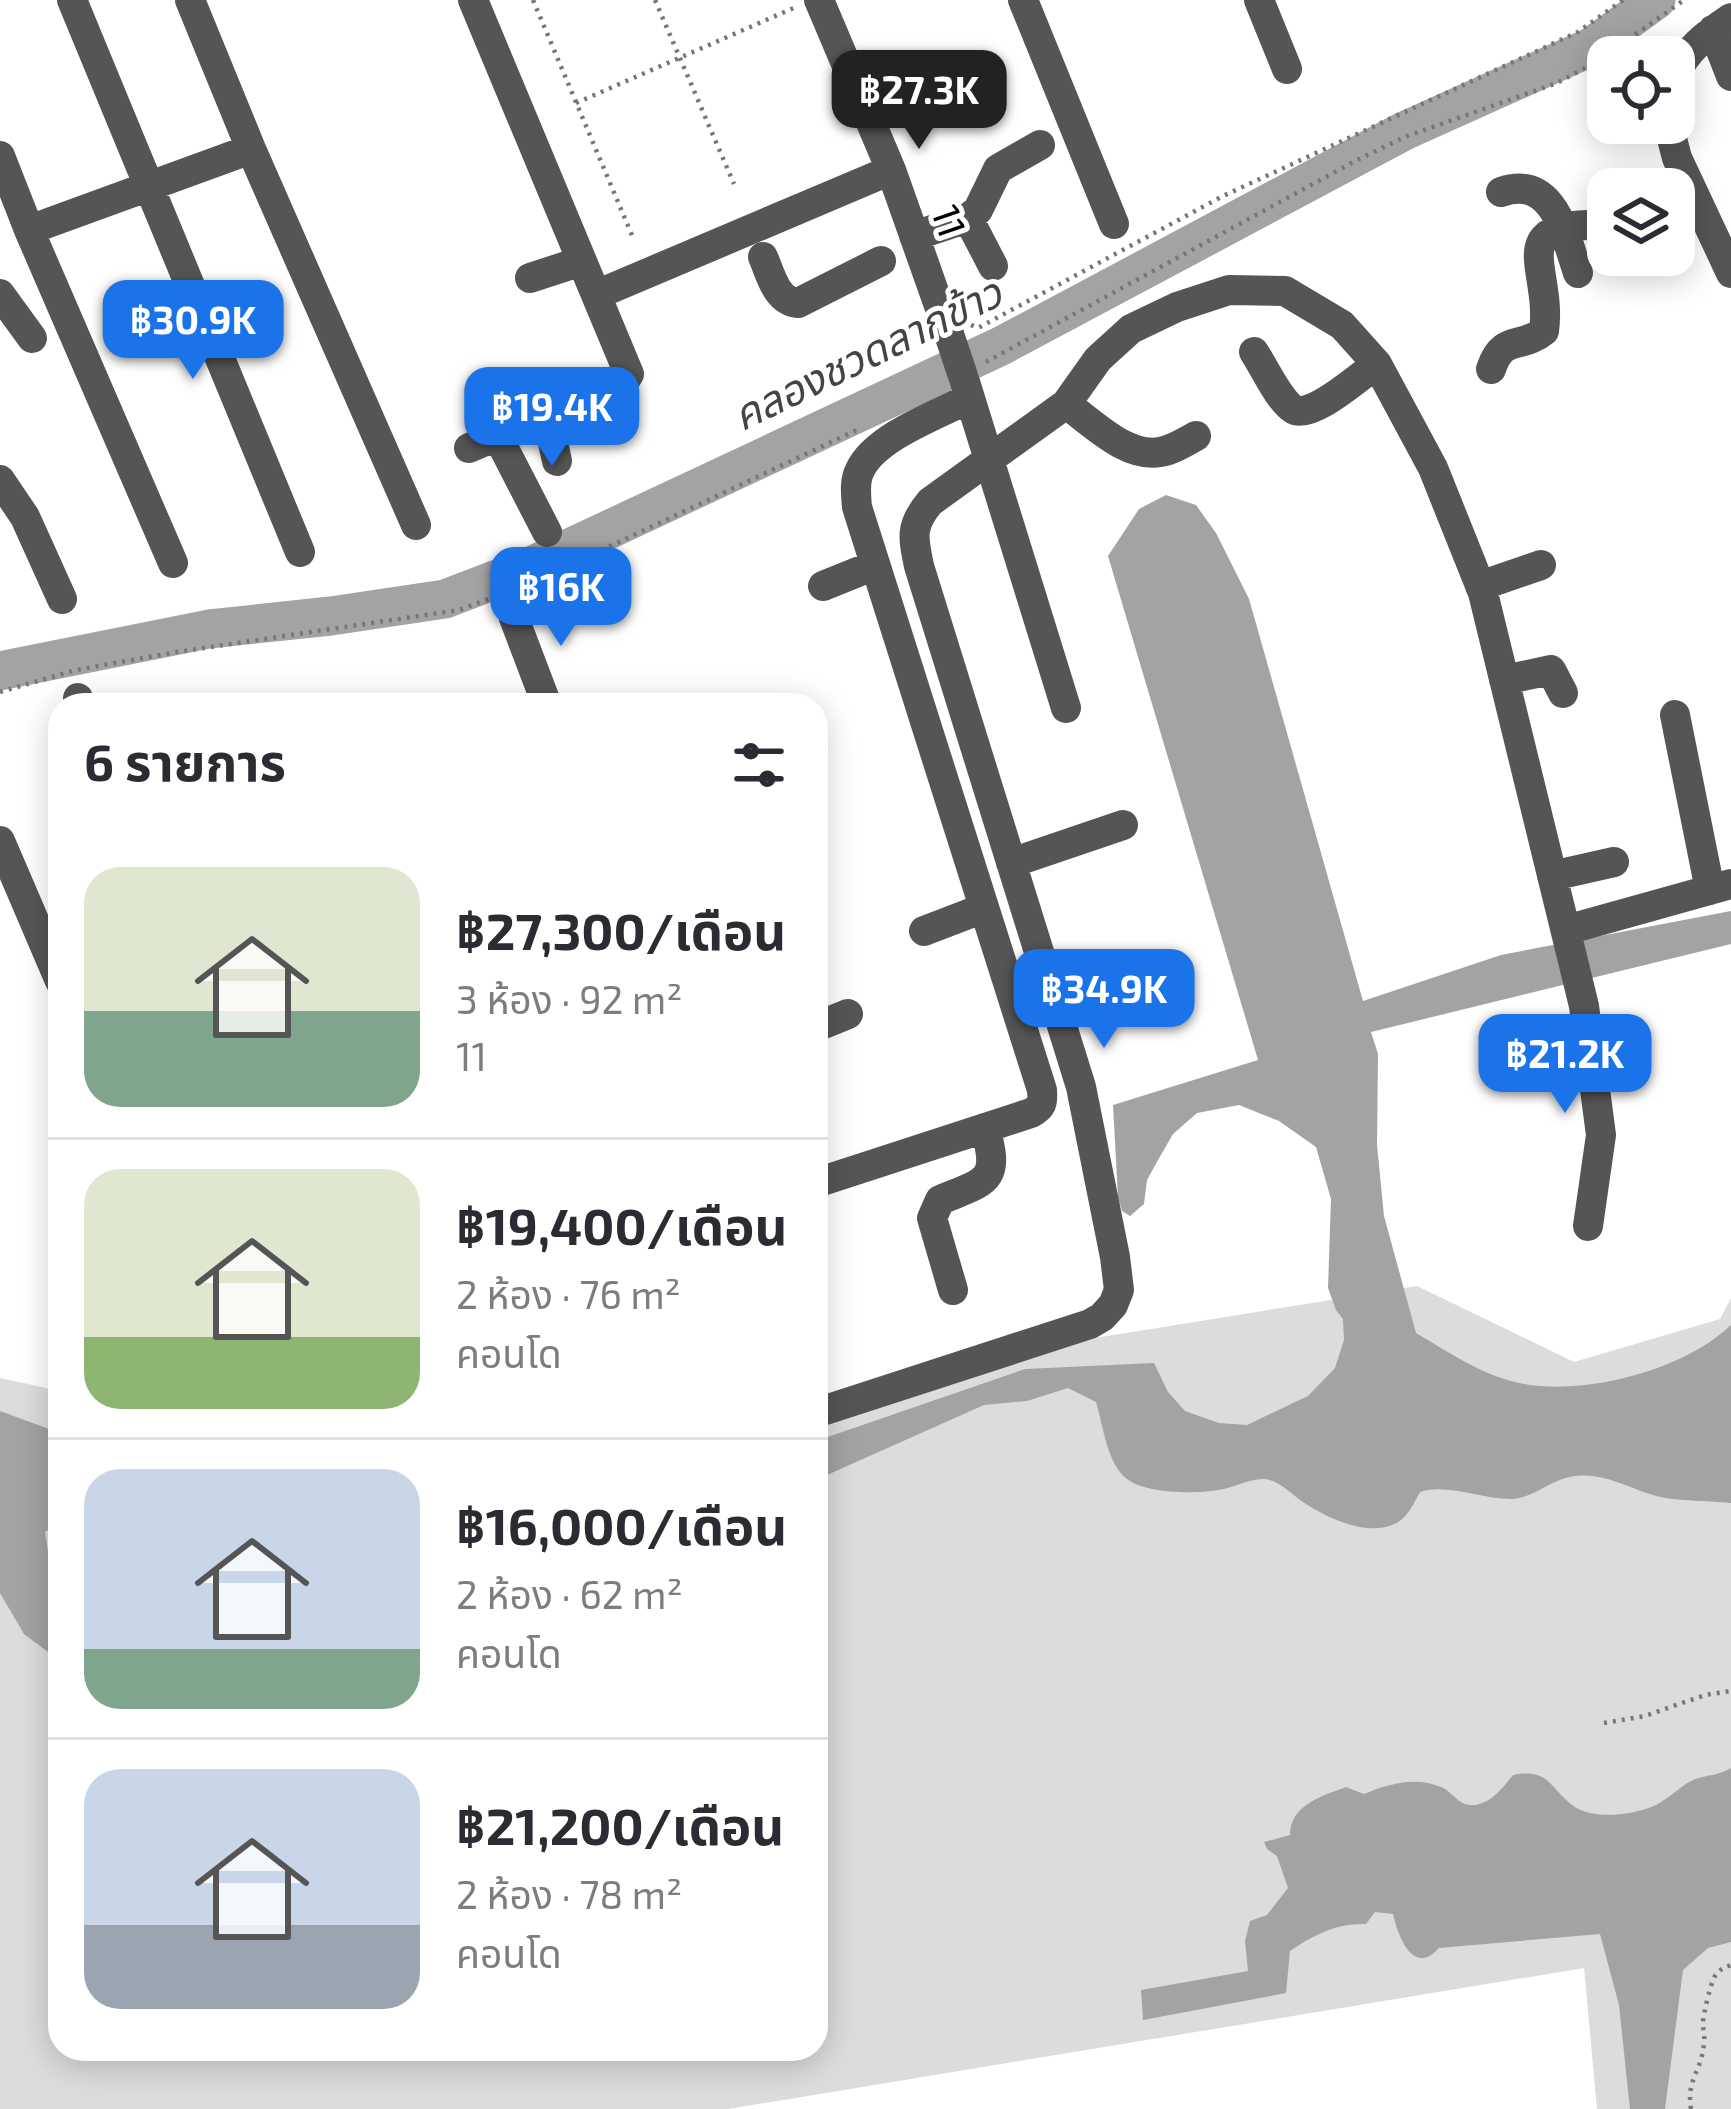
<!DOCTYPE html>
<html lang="th">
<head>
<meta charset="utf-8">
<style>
  :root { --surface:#fff; --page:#f2f2f3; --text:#2b2b33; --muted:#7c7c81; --line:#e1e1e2; --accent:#1a73e8 }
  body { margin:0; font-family:"Exo 2","Noto Sans Thai",sans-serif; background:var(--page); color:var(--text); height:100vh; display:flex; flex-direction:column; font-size:45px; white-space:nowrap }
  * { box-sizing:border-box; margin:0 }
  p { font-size:39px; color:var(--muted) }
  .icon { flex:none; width:66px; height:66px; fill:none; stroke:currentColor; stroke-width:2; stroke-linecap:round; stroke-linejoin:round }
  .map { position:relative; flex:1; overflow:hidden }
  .drawer { position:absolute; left:48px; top:693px; width:780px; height:1368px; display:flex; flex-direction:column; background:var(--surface); border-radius:36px; box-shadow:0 6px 30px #0003 }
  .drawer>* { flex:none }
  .buttons { position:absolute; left:1587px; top:36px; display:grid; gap:24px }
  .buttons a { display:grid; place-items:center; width:108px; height:108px; border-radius:24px; background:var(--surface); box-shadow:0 6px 30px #0003; font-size:60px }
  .price { position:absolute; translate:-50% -102px; padding:0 27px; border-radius:24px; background:var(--accent); color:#fff; font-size:39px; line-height:78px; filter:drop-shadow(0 3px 6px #0008) }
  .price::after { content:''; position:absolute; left:50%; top:72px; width:36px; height:27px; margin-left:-18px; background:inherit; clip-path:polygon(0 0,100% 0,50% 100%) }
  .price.current { background:#222; color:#fff }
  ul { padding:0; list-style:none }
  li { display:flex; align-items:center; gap:36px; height:300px; padding:0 36px }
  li+li { border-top:3px solid var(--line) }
  li span { display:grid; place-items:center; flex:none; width:336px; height:240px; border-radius:36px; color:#555 }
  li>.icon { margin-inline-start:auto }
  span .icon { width:144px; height:144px; fill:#fffc; stroke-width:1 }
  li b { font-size:51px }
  h2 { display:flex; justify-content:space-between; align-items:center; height:144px; padding:0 36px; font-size:51px }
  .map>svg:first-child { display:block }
  .green { fill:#dcdcdc }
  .water { fill:#a3a3a3 }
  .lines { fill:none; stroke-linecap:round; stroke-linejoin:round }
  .river { stroke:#a3a3a3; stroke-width:39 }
  .path { stroke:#777; stroke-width:4.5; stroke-dasharray:3 6; stroke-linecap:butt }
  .minor { stroke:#555; stroke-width:30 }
  .minor-bridge { stroke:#555; stroke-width:30 }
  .labels { text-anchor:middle; stroke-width:10; stroke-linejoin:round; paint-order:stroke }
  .street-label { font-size:39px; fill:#000; stroke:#fff }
  .water-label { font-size:42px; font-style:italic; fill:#444; stroke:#fff }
</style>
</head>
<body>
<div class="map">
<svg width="1731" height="2109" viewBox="0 0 1731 2109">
  <rect width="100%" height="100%" fill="#fff"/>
  <path class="green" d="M 1417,1286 L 1574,1362 L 1720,1319 L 1731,1298 L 1731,2109 L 1597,2109 L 1584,1968 L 728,2109 L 0,2109 L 0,1378 L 60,1391 L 60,2049 L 816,2049 L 816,1426 L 1064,1343 Z"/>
  <path class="water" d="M 1166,495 L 1196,505 L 1216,533 L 1249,599 L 1363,1001 L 1501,955 L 1731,911 L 1731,944 L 1371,1032 L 1378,1054 L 1377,1145 L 1384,1216 L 1416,1333 C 1447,1351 1480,1374 1515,1382 C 1580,1398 1683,1371 1731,1325 L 1731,1503 C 1709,1501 1686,1501 1665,1498 C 1634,1492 1608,1472 1574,1476 C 1552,1479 1533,1498 1513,1499 C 1482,1500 1449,1483 1420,1492 C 1414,1503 1409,1515 1398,1522 C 1370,1539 1327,1518 1303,1502 C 1291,1494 1278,1479 1263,1479 C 1248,1479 1233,1488 1218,1490 C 1195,1494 1147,1494 1127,1479 C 1107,1464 1103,1425 1096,1402 L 1068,1388 L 1027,1401 L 984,1405 L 827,1475 L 816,1484 L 816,1441 L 1025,1369 L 1154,1363 L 1168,1392 L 1185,1411 L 1219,1423 L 1247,1425 L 1308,1396 L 1335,1368 L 1344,1340 L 1343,1319 L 1336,1310 L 1328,1288 L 1331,1199 L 1316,1147 L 1279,1121 L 1239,1105 L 1197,1113 L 1173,1134 L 1158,1160 L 1147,1180 L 1144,1204 L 1130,1216 L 1122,1211 L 1118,1197 L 1113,1105 L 1258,1060 L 1108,556 L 1139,509 Z
    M 0,1411 L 60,1433 L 60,1522 L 45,1532 L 53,1585 L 60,1596 L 60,1661 L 24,1634 L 0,1593 Z
    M 1731,1768 L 1731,1942 L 1708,1948 L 1683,1970 L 1665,2109 L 1630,2109 L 1619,2005 L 1600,1934 L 1439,1948 C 1413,1977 1398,1936 1393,1914 L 1375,1912 L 1366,1924 C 1336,1923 1314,1935 1290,1951 L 1286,1993 L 1143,2020 L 1141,1990 L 1248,1971 L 1245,1941 L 1250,1921 L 1267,1915 L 1288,1888 L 1277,1856 L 1267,1849 L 1264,1842 L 1290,1835 C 1290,1805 1322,1796 1346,1787 L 1364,1794 C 1387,1784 1416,1776 1441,1787 C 1450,1790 1456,1801 1465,1804 C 1486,1810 1502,1789 1513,1775 C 1551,1768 1549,1789 1575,1807 C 1595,1820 1635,1815 1656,1805 C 1670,1798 1681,1785 1695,1779 C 1708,1775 1720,1775 1731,1768 Z"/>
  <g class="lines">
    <path class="river" d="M 0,671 L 209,629 L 331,616 L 445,599 L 529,567 L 1001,346 L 1404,131 L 1591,47 L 1656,0"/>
    <path class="path" d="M 533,0 L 634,240
      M 655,0 L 734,184
      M 576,103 L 796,7
      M 971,325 L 978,328 L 1223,196 L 1578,32 L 1623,0
      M 986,362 L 1357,160 L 1407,136 L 1557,83 L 1598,61 L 1684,0
      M 0,692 L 76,670 L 177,652 L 459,610 L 534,582 L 859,429
      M 1604,1723 L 1645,1716 L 1705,1695 L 1731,1691
      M 1691,2109 C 1686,2079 1702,2071 1704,2043 C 1705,2036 1703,2030 1703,2023 C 1703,2015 1711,1982 1715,1976 C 1720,1969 1723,1968 1731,1965"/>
    <path class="minor" d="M 72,0 L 300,552
      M 190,0 L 251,149 L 416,525
      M 819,0 L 891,170 L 949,334
      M 1023,0 L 1114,224
      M 1259,0 L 1287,69
      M 1713,30 L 1731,76
      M 1674,78 C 1685,50 1707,34 1731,18
      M 1668,123 L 1677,158 L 1731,273
      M 0,156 L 29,230 L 173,563
      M 1501,192 C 1554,174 1565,235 1578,273
      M 968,218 L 993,266
      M 29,230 L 251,149
      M 914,236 L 968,218 L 978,210 L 998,169 L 1040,145
      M 763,257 C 771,275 776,301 798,303 L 881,261
      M 530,278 L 582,261
      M 0,294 L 32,338
      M 596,295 L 891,170
      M 1254,352 C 1264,367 1279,400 1293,409 C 1310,421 1361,375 1377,364
      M 1491,369 C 1503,333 1521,350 1544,331 C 1553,266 1500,222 1608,225
      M 965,382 L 1066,708
      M 1066,404 C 1093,423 1126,458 1160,452 C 1173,450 1185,442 1196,436
      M 547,415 L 557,461
      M 497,435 L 547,532
      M 469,448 L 624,382 L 629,374 L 473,0
      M 0,480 L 25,517 L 62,599
      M 823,586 L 875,565
      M 1480,586 L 1541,565
      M 514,618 L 547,705
      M 1504,680 L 1551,670 L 1563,693
      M 78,698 L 80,705
      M 1675,715 L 1710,890
      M 0,841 L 60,981
      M 1011,863 L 1123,825
      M 1552,876 L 1614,862
      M 1566,930 L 1731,884
      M 924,931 L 984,908
      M 816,1027 L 848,1014
      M 816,1183 L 1031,1113 C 1042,1107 1043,1103 1042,1090 L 857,507 C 856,495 854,481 860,470 C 875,437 939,414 970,398
      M 953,1290 L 932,1218 L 940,1200 C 986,1181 1001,1182 985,1128
      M 816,1413 L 1090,1324 L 1102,1317 L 1113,1305 L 1119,1290 L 1115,1257 L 1081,1087 L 919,566 C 913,537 910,526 930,502 L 1066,404 L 1098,359 L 1131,329 L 1177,307 L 1229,290 L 1285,291 L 1342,325 L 1377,364 L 1433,468 L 1483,593 L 1584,1006 L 1601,1135 L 1588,1226"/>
    <path class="minor-bridge" d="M 949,334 L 963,376"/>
  </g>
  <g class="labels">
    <g class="street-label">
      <text transform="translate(949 221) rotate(71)" y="14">11</text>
    </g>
    <g class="water-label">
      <text transform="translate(867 354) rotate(-26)" y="15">คลองชวดลากข้าว</text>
    </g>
  </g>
</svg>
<div class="buttons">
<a><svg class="icon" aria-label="locate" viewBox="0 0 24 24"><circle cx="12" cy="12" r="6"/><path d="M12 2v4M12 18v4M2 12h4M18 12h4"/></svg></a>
<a><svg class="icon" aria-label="layers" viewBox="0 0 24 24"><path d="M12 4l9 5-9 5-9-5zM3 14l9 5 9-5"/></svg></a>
</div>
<b class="price current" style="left:919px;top:152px">฿27.3K</b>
<b class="price" style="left:193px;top:382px">฿30.9K</b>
<b class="price" style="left:552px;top:469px">฿19.4K</b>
<b class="price" style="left:561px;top:649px">฿16K</b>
<b class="price" style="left:1104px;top:1051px">฿34.9K</b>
<b class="price" style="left:1565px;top:1116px">฿21.2K</b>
<section class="drawer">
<h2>6 รายการ<svg class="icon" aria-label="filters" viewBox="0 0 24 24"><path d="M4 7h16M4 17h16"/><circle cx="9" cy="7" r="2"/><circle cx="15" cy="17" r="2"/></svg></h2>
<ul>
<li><span style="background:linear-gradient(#dfe7d0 60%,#7fa58c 0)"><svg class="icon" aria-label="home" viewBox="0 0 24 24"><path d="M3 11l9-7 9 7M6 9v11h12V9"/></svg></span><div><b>฿27,300/เดือน</b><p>3 ห้อง · 92 m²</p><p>11</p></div></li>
<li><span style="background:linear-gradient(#dfe7d0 70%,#8fb573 0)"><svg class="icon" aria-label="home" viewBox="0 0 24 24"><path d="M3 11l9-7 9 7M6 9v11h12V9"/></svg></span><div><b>฿19,400/เดือน</b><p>2 ห้อง · 76 m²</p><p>คอนโด</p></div></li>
<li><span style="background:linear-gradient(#c9d6e8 75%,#7fa58c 0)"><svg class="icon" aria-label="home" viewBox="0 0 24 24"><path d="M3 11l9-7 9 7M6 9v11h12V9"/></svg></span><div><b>฿16,000/เดือน</b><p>2 ห้อง · 62 m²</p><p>คอนโด</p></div></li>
<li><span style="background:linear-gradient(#c9d6e8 65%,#9aa5b1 0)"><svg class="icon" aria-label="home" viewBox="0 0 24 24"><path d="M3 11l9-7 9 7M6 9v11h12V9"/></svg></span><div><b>฿21,200/เดือน</b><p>2 ห้อง · 78 m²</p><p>คอนโด</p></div></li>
</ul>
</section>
</div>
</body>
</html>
